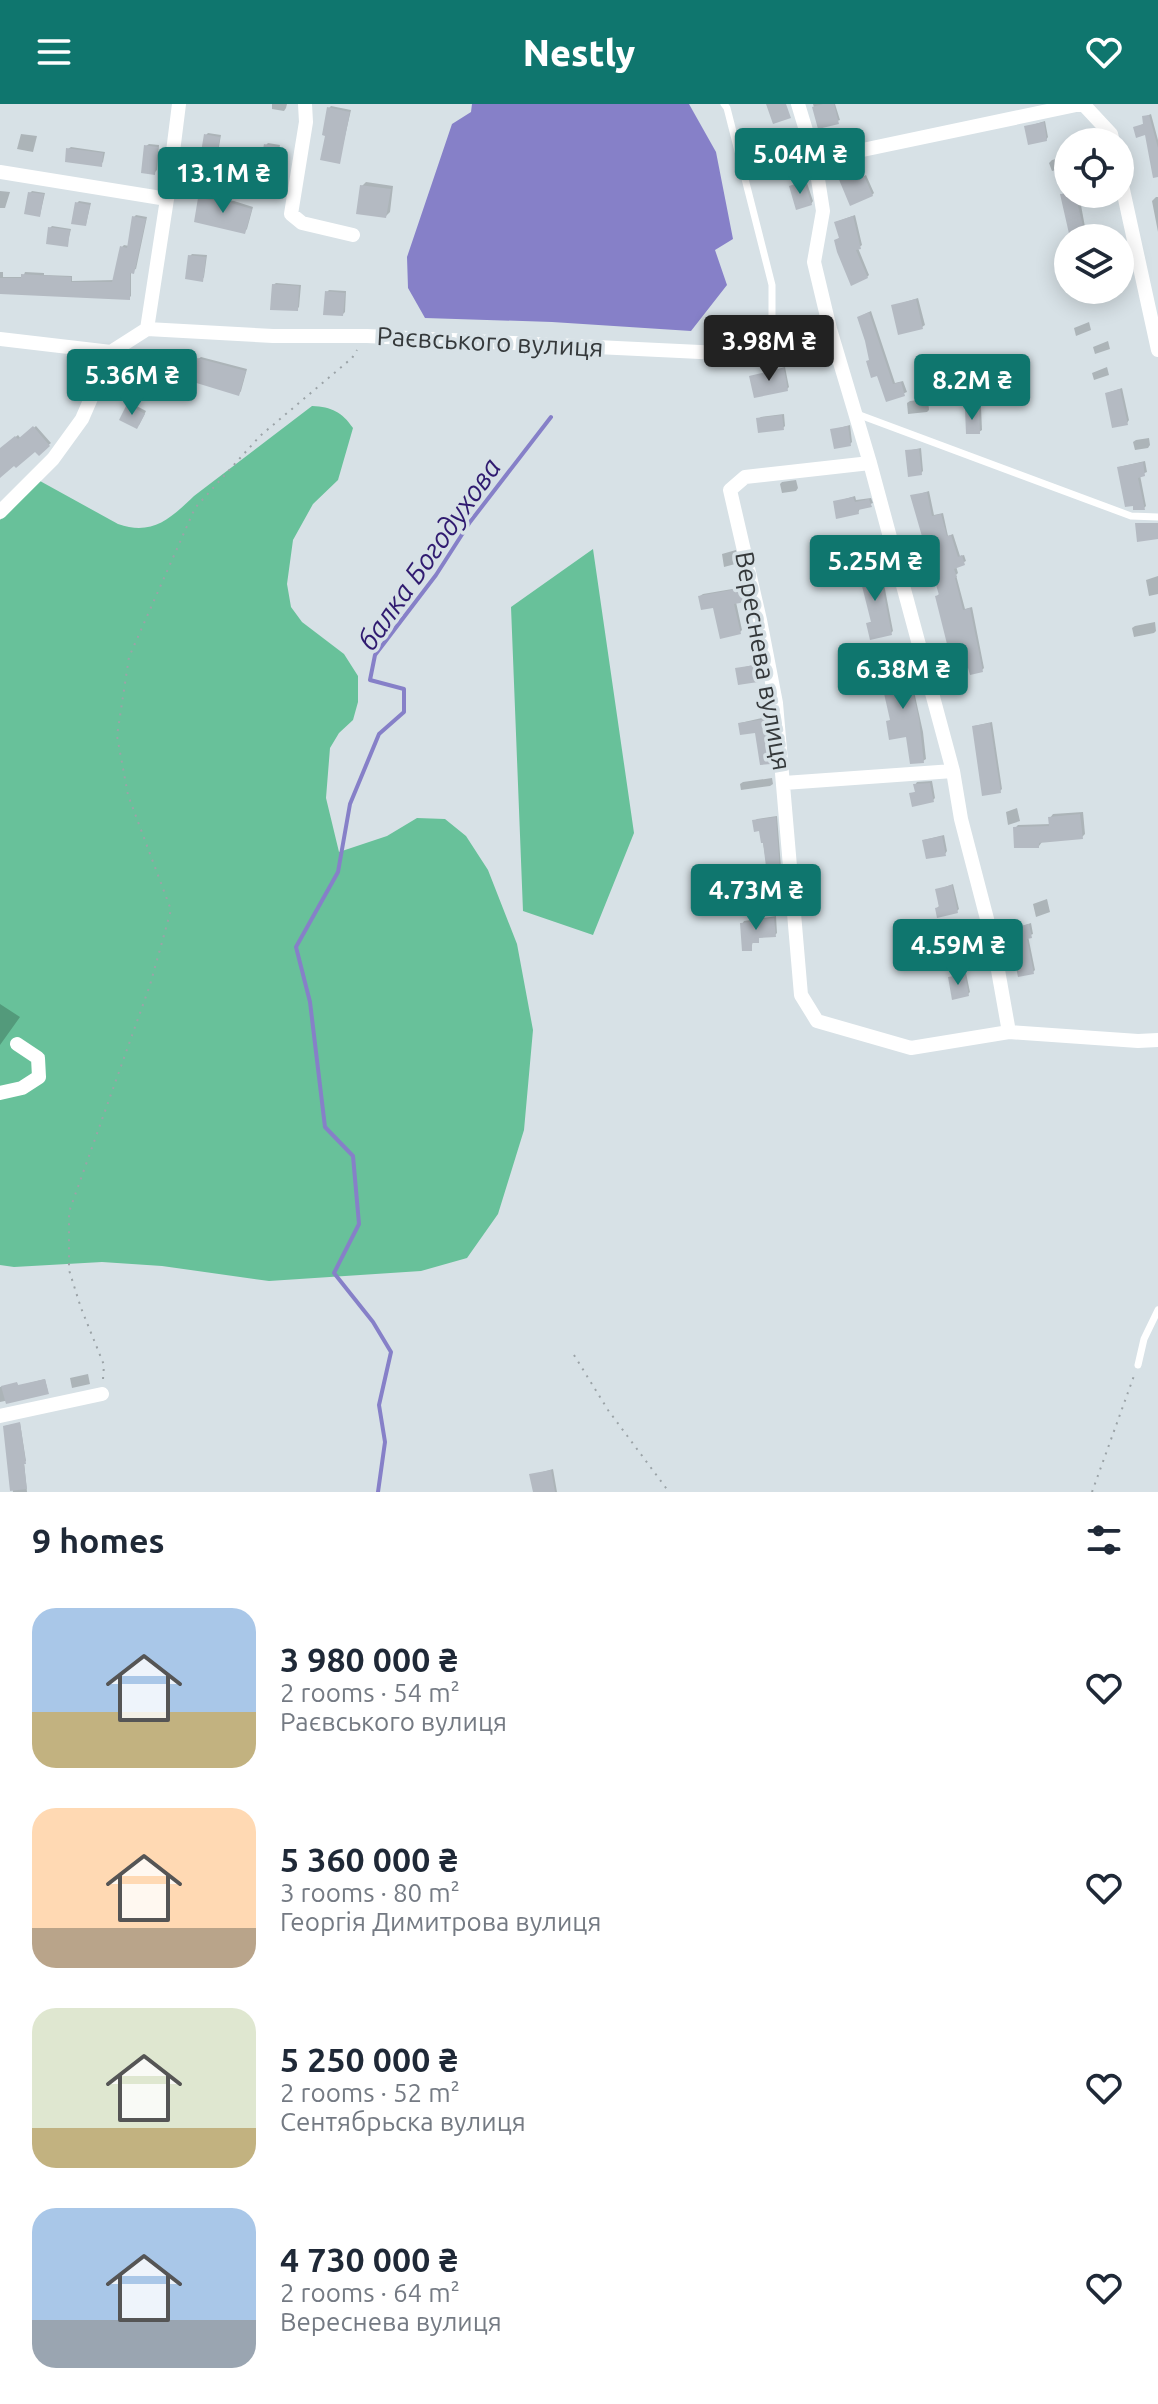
<!DOCTYPE html>
<html lang="en">
<head>
<meta charset="utf-8">
<style>
  :root { --surface:#fff; --page:#f2f2f3; --text:#1f2937; --muted:#747a83; --accent:#0f766e }
  body { margin:0; font-family:Ubuntu,sans-serif; background:var(--page); color:var(--text); height:100vh; display:flex; flex-direction:column; font-size:30px; white-space:nowrap }
  * { box-sizing:border-box; margin:0 }
  p { font-size:26px; color:var(--muted) }
  .icon { flex:none; width:44px; height:44px; fill:none; stroke:currentColor; stroke-width:2; stroke-linecap:round; stroke-linejoin:round }
  .map { position:relative; height:1388px; overflow:hidden }
  .details { display:flex; flex-direction:column; background:var(--surface); flex:1 }
  .details>* { flex:none }
  .buttons { position:absolute; left:1054px; top:24px; display:grid; gap:16px }
  .buttons a { display:grid; place-items:center; width:80px; height:80px; border-radius:50%; background:var(--surface); box-shadow:0 4px 20px #0003; font-size:40px }
  .price { position:absolute; translate:-50% -68px; padding:0 18px; border-radius:8px; background:var(--accent); color:#fff; font-size:26px; line-height:52px; filter:drop-shadow(0 2px 4px #0008) }
  .price::after { content:''; position:absolute; left:50%; top:48px; width:24px; height:18px; margin-left:-12px; background:inherit; clip-path:polygon(0 0,100% 0,50% 100%) }
  .price.selected { background:#222; color:#fff }
  ul { padding:0; list-style:none }
  li { display:flex; align-items:center; gap:24px; height:200px; padding:0 32px }
  li span { display:grid; place-items:center; flex:none; width:224px; height:160px; border-radius:24px; color:#555 }
  li>.icon { margin-inline-start:auto }
  span .icon { width:96px; height:96px; fill:#fffc; stroke-width:1 }
  li b { font-size:34px }
  h2 { display:flex; justify-content:space-between; align-items:center; height:96px; padding:0 32px; font-size:34px }
  header { display:flex; justify-content:space-between; align-items:center; height:104px; padding:0 32px; background:var(--accent); color:#fff; font-size:36px; font-weight:800 }
  .map>svg:first-child { display:block }
  .green { fill:#68c19a }
  .water { fill:#8680c8 }
  .shadow { fill:#0003 }
  .lines { fill:none; stroke-linecap:round; stroke-linejoin:round }
  .stream { stroke:#8680c8; stroke-width:4 }
  .building { fill:#b4bac2 }
  .path { stroke:#9ba3a7; stroke-width:2; stroke-dasharray:2 6; stroke-linecap:butt }
  .lane { stroke:#fff; stroke-width:7 }
  .street { stroke:#fff; stroke-width:14 }
  .labels { text-anchor:middle; stroke-width:7; stroke-linejoin:round; paint-order:stroke }
  .street-label { font-size:26px; fill:#35393b; stroke:#d7e1e6 }
  .water-label { font-size:28px; font-style:italic; fill:#301b70; stroke:#d7e1e6 }
</style>
</head>
<body>
<header><svg class="icon" aria-label="menu" viewBox="0 0 24 24"><path d="M4 6h16M4 12h16M4 18h16"/></svg>Nestly<svg class="icon" aria-label="heart" viewBox="0 0 24 24"><path d="M12 20l-8-8c-3-5 5-10 8-4 3-6 11-1 8 4z"/></svg></header>
<div class="map">
<svg width="1158" height="1388" viewBox="0 0 1158 1388">
  <rect width="100%" height="100%" fill="#d7e1e6"/>
  <path class="green" d="M 312,302 C 332,303 342,308 353,324 L 338,376 L 313,400 L 293,436 L 287,480 L 291,503 L 302,518 L 344,550 L 358,572 L 358,598 L 353,616 L 339,629 L 330,644 L 326,694 L 339,748 L 387,732 L 417,714 L 445,715 L 466,732 L 488,766 L 517,840 L 533,926 L 524,1026 L 498,1110 L 467,1154 L 421,1167 L 269,1177 L 162,1162 L 102,1158 L 14,1163 L 0,1161 L 0,416 L 40,377 L 118,420 C 152,432 170,415 194,392 Z
    M 593,445 L 634,729 L 593,831 L 523,807 L 511,503 Z"/>
  <path class="water" d="M 472,0 L 689,0 L 716,48 L 733,135 L 715,146 L 727,181 L 691,227 L 552,218 L 425,214 L 408,184 L 407,153 L 452,20 L 471,8 Z"/>
  <path class="shadow" d="M 272,0 L 287,0 L 286,4 L 284,7 L 272,5 Z
    M 813,0 L 835,0 L 840,16 L 820,23 Z
    M 331,2 L 351,6 L 339,58 L 329,4 Z
    M 1151,10 L 1158,36 L 1158,63 L 1147,28 L 1135,24 L 1145,19 L 1144,13 Z
    M 1045,17 L 1048,33 L 1046,36 L 1026,23 Z
    M 208,29 L 221,31 L 214,71 L 212,73 L 206,31 Z
    M 21,30 L 37,32 L 33,48 L 17,45 Z
    M 268,39 L 280,41 L 272,79 L 266,41 Z
    M 149,40 L 159,41 L 157,66 L 154,69 L 146,42 Z
    M 71,43 L 105,48 L 103,58 L 101,60 L 68,45 Z
    M 1068,52 L 1068,63 L 1052,67 L 1049,59 L 1052,56 Z
    M 851,61 L 856,76 L 866,71 L 874,89 L 872,91 L 838,67 Z
    M 806,76 L 813,97 L 811,100 L 791,83 Z
    M 366,78 L 393,82 L 390,108 L 386,112 L 362,82 Z
    M 0,87 L 10,88 L 5,104 L 0,104 Z
    M 32,87 L 45,89 L 40,111 L 30,89 Z
    M 1068,87 L 1068,90 L 1079,90 L 1087,134 L 1072,134 L 1062,90 Z
    M 202,93 L 234,97 L 253,103 L 247,125 L 244,128 L 200,95 Z
    M 1156,93 L 1158,93 L 1158,128 L 1152,97 Z
    M 79,97 L 91,99 L 86,120 L 77,99 Z
    M 136,111 L 147,113 L 136,165 L 131,167 L 131,192 L 129,194 L 0,189 L 0,168 L 3,168 L 3,173 L 23,173 L 25,168 L 44,169 L 44,171 L 72,172 L 72,177 L 114,176 L 122,143 L 124,141 L 129,142 L 134,113 Z
    M 855,111 L 862,141 L 858,144 L 869,171 L 867,173 L 836,136 L 841,133 L 836,118 Z
    M 52,122 L 71,125 L 67,141 L 50,124 Z
    M 192,150 L 207,151 L 204,173 L 202,176 L 190,152 Z
    M 276,179 L 301,181 L 299,203 L 297,205 L 273,181 Z
    M 329,186 L 346,187 L 345,208 L 343,210 L 327,188 Z
    M 918,194 L 925,221 L 922,223 L 893,202 Z
    M 871,207 L 895,279 L 903,277 L 907,288 L 887,296 L 871,255 L 859,213 Z
    M 1089,218 L 1091,226 L 1076,232 L 1074,224 Z
    M 1108,237 L 1110,245 L 1095,250 L 1093,243 Z
    M 201,253 L 247,265 L 241,287 L 239,290 L 198,255 Z
    M 785,263 L 789,283 L 787,285 L 751,273 Z
    M 1107,263 L 1109,271 L 1094,276 L 1092,269 Z
    M 1122,284 L 1129,316 L 1127,319 L 1107,289 Z
    M 928,295 L 929,306 L 927,308 L 908,310 L 907,299 L 910,297 Z
    M 131,299 L 146,307 L 139,321 L 129,301 Z
    M 981,303 L 982,326 L 979,328 L 967,306 L 969,304 Z
    M 784,310 L 785,322 L 783,324 L 758,315 L 761,313 Z
    M 850,321 L 852,338 L 850,340 L 832,326 Z
    M 36,322 L 51,339 L 39,349 L 35,345 L 14,359 L 0,371 L 0,346 L 18,331 L 21,335 Z
    M 1149,334 L 1150,341 L 1148,344 L 1135,346 L 1133,338 L 1136,336 Z
    M 921,344 L 923,367 L 921,369 L 907,347 Z
    M 1145,357 L 1147,368 L 1140,371 L 1146,402 L 1144,404 L 1119,363 Z
    M 796,376 L 798,384 L 796,387 L 782,389 L 780,380 L 782,378 Z
    M 929,387 L 934,411 L 943,409 L 948,432 L 953,430 L 960,452 L 964,451 L 966,457 L 956,462 L 958,469 L 956,471 L 965,505 L 972,503 L 984,564 L 982,566 L 970,561 L 937,492 L 940,489 L 913,392 Z
    M 855,392 L 856,396 L 871,394 L 873,399 L 860,404 L 858,409 L 835,398 Z
    M 736,446 L 739,459 L 724,463 L 722,450 Z
    M 880,459 L 893,527 L 891,529 L 868,519 L 873,517 L 860,466 Z
    M 1158,472 L 1158,490 L 1149,492 L 1146,476 Z
    M 744,483 L 747,494 L 736,498 L 742,526 L 740,528 L 715,501 L 700,492 L 703,490 Z
    M 1155,518 L 1156,527 L 1154,529 L 1134,533 L 1132,524 L 1135,522 Z
    M 910,540 L 913,551 L 900,555 L 898,545 Z
    M 757,560 L 759,574 L 757,576 L 737,565 Z
    M 908,560 L 923,628 L 926,655 L 923,657 L 908,631 L 888,618 L 892,615 L 884,567 Z
    M 766,613 L 772,655 L 770,658 L 756,627 L 740,619 Z
    M 992,618 L 1002,685 L 1000,687 L 974,622 Z
    M 772,674 L 773,680 L 770,682 L 741,686 L 740,680 L 743,678 Z
    M 932,677 L 935,694 L 933,696 L 911,690 L 917,687 L 915,681 L 917,678 Z
    M 1017,704 L 1020,717 L 1008,721 L 1006,708 Z
    M 1083,708 L 1085,730 L 1082,733 L 1042,738 L 1039,742 L 1015,724 L 1018,721 L 1051,720 L 1050,714 L 1053,710 Z
    M 777,712 L 783,789 L 781,791 L 764,780 L 769,777 L 761,725 L 754,717 L 757,715 Z
    M 944,731 L 947,747 L 945,750 L 924,736 Z
    M 953,780 L 959,805 L 957,807 L 937,804 L 939,802 L 937,786 Z
    M 1047,795 L 1050,808 L 1036,813 L 1033,800 Z
    M 776,812 L 777,829 L 775,831 L 760,832 L 758,837 L 753,837 L 751,845 L 742,820 L 744,817 Z
    M 1031,819 L 1033,830 L 1028,832 L 1035,866 L 1033,868 L 1010,826 Z
    M 948,826 L 949,832 L 962,828 L 965,841 L 963,843 L 936,831 Z
    M 966,869 L 970,888 L 968,890 L 950,874 Z
    M 0,900 L 20,913 L 0,941 Z
    M 88,1270 L 90,1280 L 72,1284 L 70,1274 Z
    M 45,1275 L 48,1288 L 0,1298 L 0,1283 L 17,1279 L 18,1282 Z
    M 20,1319 L 26,1357 L 24,1358 L 27,1388 L 13,1388 L 5,1322 Z
    M 553,1365 L 557,1388 L 535,1388 L 532,1371 Z"/>
  <g class="lines">
    <path class="stream" d="M 378,1388 L 385,1338 L 379,1301 L 391,1248 L 373,1218 L 334,1169 L 359,1120 L 353,1052 L 325,1023 L 310,898 L 296,843 L 338,768 L 350,700 L 379,630 L 404,608 L 404,585 L 370,576 L 375,551 L 436,471 L 470,418 L 551,313"/>
  </g>
  <path class="building" d="M 766,0 L 786,0 L 791,14 L 773,20 Z
    M 823,0 L 834,0 L 839,20 L 818,25 L 812,3 Z
    M 327,3 L 350,8 L 340,60 L 320,56 L 325,32 L 322,31 Z
    M 1149,11 L 1158,44 L 1158,73 L 1153,74 L 1145,31 L 1136,34 L 1133,23 L 1143,20 L 1142,12 Z
    M 1044,18 L 1047,37 L 1028,41 L 1024,22 Z
    M 204,30 L 220,33 L 213,75 L 197,73 Z
    M 264,40 L 279,43 L 272,81 L 257,78 Z
    M 144,41 L 158,43 L 155,71 L 141,69 Z
    M 66,44 L 103,49 L 102,63 L 65,58 Z
    M 849,62 L 854,76 L 864,72 L 873,92 L 850,102 L 835,66 Z
    M 804,77 L 812,101 L 796,106 L 789,82 Z
    M 360,81 L 391,85 L 386,114 L 356,110 Z
    M 28,88 L 44,90 L 40,113 L 24,110 Z
    M 1060,90 L 1075,90 L 1085,130 L 1070,134 Z
    M 198,94 L 231,99 L 252,105 L 245,130 L 194,118 Z
    M 75,98 L 90,101 L 86,122 L 71,120 Z
    M 132,112 L 146,115 L 134,170 L 130,169 L 130,196 L 0,190 L 0,174 L 21,174 L 21,170 L 71,173 L 71,178 L 112,178 L 120,142 L 127,144 Z
    M 853,112 L 861,145 L 856,146 L 868,174 L 851,182 L 837,148 L 834,136 L 839,134 L 834,118 Z
    M 48,123 L 70,126 L 68,143 L 46,140 Z
    M 188,151 L 206,153 L 203,178 L 185,175 Z
    M 272,180 L 299,182 L 298,207 L 270,206 Z
    M 325,187 L 345,189 L 343,212 L 323,211 Z
    M 916,195 L 923,225 L 898,231 L 891,201 Z
    M 869,208 L 893,280 L 901,278 L 905,292 L 886,298 L 877,272 L 871,274 L 866,257 L 869,256 L 865,237 L 857,213 Z
    M 197,254 L 246,267 L 239,292 L 190,277 Z
    M 784,264 L 788,287 L 754,294 L 749,272 Z
    M 1120,285 L 1128,321 L 1112,324 L 1105,289 Z
    M 127,300 L 145,310 L 137,325 L 119,316 Z
    M 965,305 L 979,305 L 980,330 L 966,330 Z
    M 782,311 L 784,326 L 758,329 L 756,314 Z
    M 33,322 L 50,342 L 39,352 L 35,348 L 16,364 L 14,362 L 0,374 L 0,344 L 15,332 L 18,335 Z
    M 848,322 L 851,342 L 834,345 L 830,325 Z
    M 919,345 L 922,371 L 908,373 L 905,346 Z
    M 1143,358 L 1145,372 L 1138,374 L 1145,406 L 1133,406 L 1133,402 L 1125,403 L 1117,363 Z
    M 927,388 L 932,412 L 941,410 L 947,432 L 951,431 L 958,453 L 962,451 L 965,461 L 954,465 L 957,473 L 955,474 L 963,506 L 970,504 L 983,568 L 970,571 L 968,564 L 954,568 L 935,492 L 939,491 L 910,391 Z
    M 853,393 L 855,398 L 869,395 L 872,403 L 858,406 L 859,410 L 836,415 L 833,397 Z
    M 1135,419 L 1158,419 L 1158,435 L 1137,438 Z
    M 878,460 L 892,531 L 870,536 L 866,519 L 871,518 L 858,466 Z
    M 742,484 L 746,498 L 734,500 L 741,530 L 720,535 L 713,504 L 701,506 L 698,492 Z
    M 755,561 L 758,578 L 738,581 L 735,564 Z
    M 907,561 L 919,615 L 924,659 L 910,660 L 906,633 L 889,636 L 886,617 L 890,616 L 883,585 L 886,584 L 881,566 Z
    M 765,615 L 771,660 L 760,661 L 755,629 L 740,631 L 738,619 Z
    M 990,619 L 1001,689 L 982,692 L 972,622 Z
    M 930,679 L 934,698 L 912,703 L 909,689 L 915,688 L 913,680 Z
    M 1080,710 L 1083,735 L 1039,739 L 1039,744 L 1014,744 L 1013,723 L 1049,722 L 1048,713 Z
    M 776,713 L 782,793 L 764,795 L 762,779 L 768,778 L 763,739 L 761,739 L 759,727 L 754,728 L 752,716 Z
    M 942,732 L 946,752 L 926,755 L 922,736 Z
    M 952,781 L 958,809 L 937,814 L 935,804 L 939,803 L 935,785 Z
    M 774,814 L 776,833 L 759,834 L 759,839 L 752,839 L 752,847 L 742,847 L 740,819 L 762,817 L 762,815 Z
    M 1029,820 L 1032,834 L 1027,835 L 1034,870 L 1018,873 L 1008,825 Z
    M 946,827 L 947,832 L 960,829 L 964,845 L 940,852 L 934,830 Z
    M 965,870 L 969,892 L 952,896 L 948,873 Z
    M 45,1275 L 49,1290 L 6,1300 L 1,1282 L 17,1278 L 18,1281 Z
    M 20,1318 L 26,1360 L 24,1360 L 27,1385 L 10,1387 L 3,1322 Z
    M 551,1366 L 555,1388 L 533,1388 L 529,1370 Z"/>
  <g class="lines">
    <path class="path" d="M 574,1251 L 608,1306 L 669,1388
      M 103,1275 L 104,1261 L 81,1204 L 69,1166 L 69,1108 L 150,881 L 171,806 L 128,691 L 117,632 L 129,553 L 195,404 L 260,332 L 352,254 L 357,246
      M 1092,1388 L 1135,1269"/>
    <path class="lane" d="M 724,0 L 727,4 L 772,181 L 772,242
      M 857,310 L 1131,412 L 1158,413
      M 1138,1261 L 1144,1235 L 1158,1206"/>
    <path class="street" d="M 305,0 L 306,18 L 291,110 L 302,119 L 353,131
      M 798,0 L 815,56 L 823,107 L 814,158 L 830,225 L 870,359 L 953,667 L 961,715 L 993,838 L 1009,928
      M 1083,0 L 1111,30 L 1113,38
      M 815,56 L 1081,0
      M 0,68 L 167,95
      M 1120,72 L 1158,246
      M 147,225 L 273,232 L 367,232 L 721,249 L 772,242 L 830,225
      M 147,225 L 167,95 L 179,0
      M 0,235 L 111,248
      M 870,359 L 745,373 L 730,386 L 760,516 L 776,599 L 801,891 L 817,917 L 911,944 L 1009,928 L 1138,937 L 1158,936
      M 0,408 L 53,355 L 82,315 L 111,248 L 147,225
      M 784,679 L 953,667
      M 0,989 L 22,984 L 39,973 L 38,954 L 17,940
      M 0,1312 L 102,1290"/>
  </g>
  <g class="labels">
    <g class="street-label">
      <text transform="translate(490 238) rotate(3)" y="9">Раєвського вулиця</text>
      <text transform="translate(763 557) rotate(80)" y="9">Вереснева вулиця</text>
    </g>
    <g class="water-label">
      <text transform="translate(429 450) rotate(-55)" y="10">балка Богодухова</text>
    </g>
  </g>
</svg>
<div class="buttons">
<a><svg class="icon" aria-label="locate" viewBox="0 0 24 24"><circle cx="12" cy="12" r="6"/><path d="M12 2v4M12 18v4M2 12h4M18 12h4"/></svg></a>
<a><svg class="icon" aria-label="layers" viewBox="0 0 24 24"><path d="M12 4l9 5-9 5-9-5zM3 14l9 5 9-5"/></svg></a>
</div>
<b class="price" style="left:800px;top:92px">5.04M ₴</b>
<b class="price" style="left:223px;top:111px">13.1M ₴</b>
<b class="price selected" style="left:769px;top:279px">3.98M ₴</b>
<b class="price" style="left:132px;top:313px">5.36M ₴</b>
<b class="price" style="left:972px;top:318px">8.2M ₴</b>
<b class="price" style="left:875px;top:499px">5.25M ₴</b>
<b class="price" style="left:903px;top:607px">6.38M ₴</b>
<b class="price" style="left:756px;top:828px">4.73M ₴</b>
<b class="price" style="left:958px;top:883px">4.59M ₴</b>
</div>
<section class="details">
<h2>9 homes<svg class="icon" aria-label="filters" viewBox="0 0 24 24"><path d="M4 7h16M4 17h16"/><circle cx="9" cy="7" r="2"/><circle cx="15" cy="17" r="2"/></svg></h2>
<ul>
<li><span style="background:linear-gradient(#a9c7e8 65%,#c2b280 0)"><svg class="icon" aria-label="home" viewBox="0 0 24 24"><path d="M3 11l9-7 9 7M6 9v11h12V9"/></svg></span><div><b>3 980 000 ₴</b><p>2 rooms · 54 m²</p><p>Раєвського вулиця</p></div><svg class="icon" aria-label="heart" viewBox="0 0 24 24"><path d="M12 20l-8-8c-3-5 5-10 8-4 3-6 11-1 8 4z"/></svg></li>
<li><span style="background:linear-gradient(#ffd9b3 75%,#b9a48a 0)"><svg class="icon" aria-label="home" viewBox="0 0 24 24"><path d="M3 11l9-7 9 7M6 9v11h12V9"/></svg></span><div><b>5 360 000 ₴</b><p>3 rooms · 80 m²</p><p>Георгія Димитрова вулиця</p></div><svg class="icon" aria-label="heart" viewBox="0 0 24 24"><path d="M12 20l-8-8c-3-5 5-10 8-4 3-6 11-1 8 4z"/></svg></li>
<li><span style="background:linear-gradient(#dfe7d0 75%,#c2b280 0)"><svg class="icon" aria-label="home" viewBox="0 0 24 24"><path d="M3 11l9-7 9 7M6 9v11h12V9"/></svg></span><div><b>5 250 000 ₴</b><p>2 rooms · 52 m²</p><p>Сентябрьска вулиця</p></div><svg class="icon" aria-label="heart" viewBox="0 0 24 24"><path d="M12 20l-8-8c-3-5 5-10 8-4 3-6 11-1 8 4z"/></svg></li>
<li><span style="background:linear-gradient(#a9c7e8 70%,#9aa5b1 0)"><svg class="icon" aria-label="home" viewBox="0 0 24 24"><path d="M3 11l9-7 9 7M6 9v11h12V9"/></svg></span><div><b>4 730 000 ₴</b><p>2 rooms · 64 m²</p><p>Вереснева вулиця</p></div><svg class="icon" aria-label="heart" viewBox="0 0 24 24"><path d="M12 20l-8-8c-3-5 5-10 8-4 3-6 11-1 8 4z"/></svg></li>
</ul>
</section>
</body>
</html>
